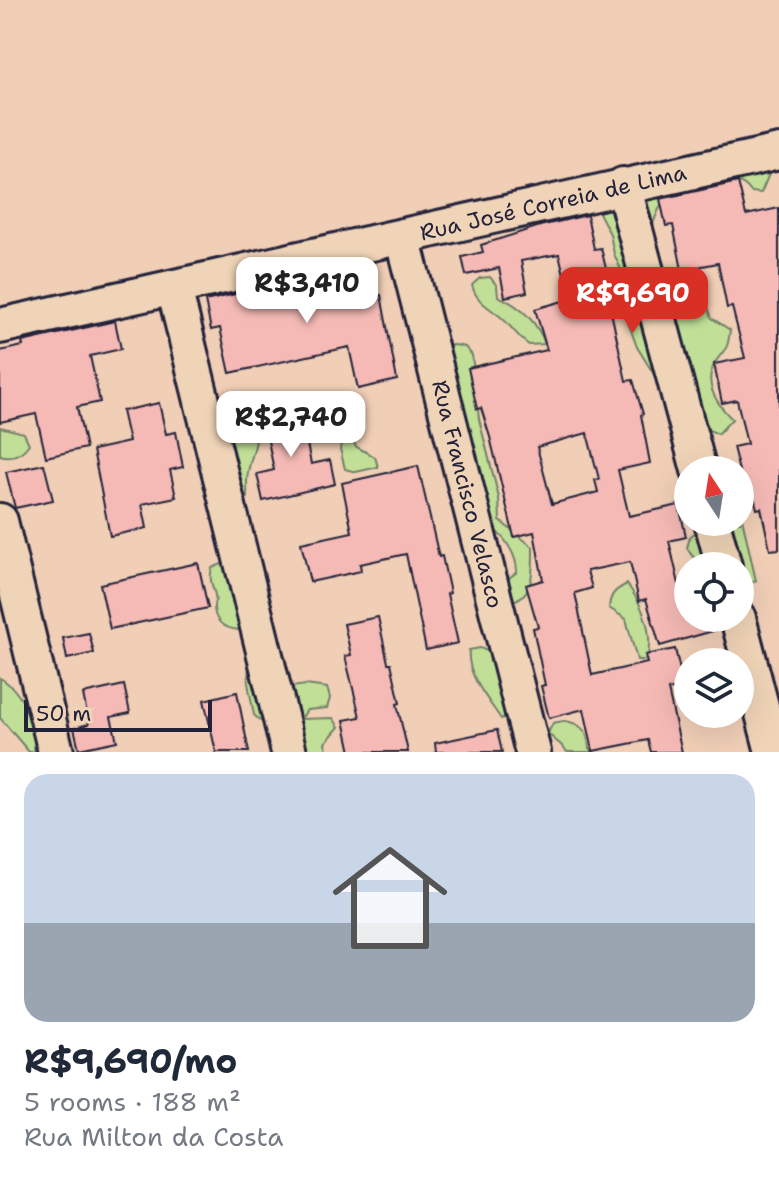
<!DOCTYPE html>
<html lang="en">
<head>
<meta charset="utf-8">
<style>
  :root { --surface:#fff; --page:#f2f2f3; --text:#1f2937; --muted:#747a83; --accent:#d93025 }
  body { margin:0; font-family:"Shantell Sans",sans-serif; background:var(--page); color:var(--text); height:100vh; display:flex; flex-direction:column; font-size:30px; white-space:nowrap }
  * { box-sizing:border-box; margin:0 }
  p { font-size:26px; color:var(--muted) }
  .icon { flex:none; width:44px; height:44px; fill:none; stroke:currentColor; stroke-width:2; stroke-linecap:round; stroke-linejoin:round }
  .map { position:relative; height:752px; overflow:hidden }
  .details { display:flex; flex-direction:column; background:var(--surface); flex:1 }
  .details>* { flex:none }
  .needle { width:52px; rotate:348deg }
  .buttons { position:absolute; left:674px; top:456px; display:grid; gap:16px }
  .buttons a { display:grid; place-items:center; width:80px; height:80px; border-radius:50%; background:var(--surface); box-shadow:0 8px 32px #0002; font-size:40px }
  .scale { position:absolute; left:24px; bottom:20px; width:188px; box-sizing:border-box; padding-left:8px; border:4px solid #22223b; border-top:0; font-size:22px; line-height:28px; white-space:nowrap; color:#22223b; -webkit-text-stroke:6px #f0d4b7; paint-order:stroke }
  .price { position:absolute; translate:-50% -68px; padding:0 18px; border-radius:16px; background:#fff; color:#222; font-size:26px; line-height:52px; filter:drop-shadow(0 2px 4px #0008) }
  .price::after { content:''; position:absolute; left:50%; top:48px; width:24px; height:18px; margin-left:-12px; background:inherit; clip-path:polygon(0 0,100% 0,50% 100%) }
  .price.current { background:var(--accent); color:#fff }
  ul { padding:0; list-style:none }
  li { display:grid; align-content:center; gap:16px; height:424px; padding:0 24px }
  li span { display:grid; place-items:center; height:248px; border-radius:24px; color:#555 }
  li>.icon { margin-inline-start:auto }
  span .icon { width:144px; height:144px; fill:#fffc; stroke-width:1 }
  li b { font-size:34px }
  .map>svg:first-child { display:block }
  .green { fill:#c1df97; stroke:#728069; stroke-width:2 }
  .building { fill:#f5bab5; stroke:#22223b; stroke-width:2; fill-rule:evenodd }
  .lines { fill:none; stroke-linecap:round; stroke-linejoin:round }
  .minor-casing { stroke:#22223b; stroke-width:40 }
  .minor { stroke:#f0d4b7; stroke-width:34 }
  .labels { text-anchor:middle; stroke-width:7; stroke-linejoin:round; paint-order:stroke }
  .street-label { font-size:22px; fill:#22223b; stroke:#f0d4b7 }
</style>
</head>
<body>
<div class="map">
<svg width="779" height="752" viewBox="0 0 779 752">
  <rect width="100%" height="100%" fill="#f1cfb7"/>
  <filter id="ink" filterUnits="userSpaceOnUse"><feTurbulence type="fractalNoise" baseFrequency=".0125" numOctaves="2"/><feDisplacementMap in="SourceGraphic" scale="16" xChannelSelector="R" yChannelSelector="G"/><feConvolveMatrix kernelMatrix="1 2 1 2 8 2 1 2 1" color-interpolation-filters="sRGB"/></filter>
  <g filter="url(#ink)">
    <path class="green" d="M 772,167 L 761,193 L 751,192 C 741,178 732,180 716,182 Z
      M 669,192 C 648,223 648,244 646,281 L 667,284 L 690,284 L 705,298 L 712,318 L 730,330 C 727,354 726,345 715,363 C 702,384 718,405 732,419 L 718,434 L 681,418 L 637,347 L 616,289 L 622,272 L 614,254 L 610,234 L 590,195 Z
      M 490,277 L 497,286 L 498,296 C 520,306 537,321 545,344 L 529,345 C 520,339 514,330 506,322 C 493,308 477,305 472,285 L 480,278 Z
      M 455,345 L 465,347 L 472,355 L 479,419 L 499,498 L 500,521 L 533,547 C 533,571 535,601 505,602 L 500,585 L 517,572 C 517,556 506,538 493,529 L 444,346 Z
      M 254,415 C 264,439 247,458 247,482 C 247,490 248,494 246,502 L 235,501 C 231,472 221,441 242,416 Z
      M 0,427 L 24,433 L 29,444 C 22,454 13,459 0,455 Z
      M 353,437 L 355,446 L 375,457 L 378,467 L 356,472 L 345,469 L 340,449 L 342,439 Z
      M 740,509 L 756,581 L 742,587 L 740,587 L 740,566 C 716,566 700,572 687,548 L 690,537 L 705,522 L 740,522 Z
      M 232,560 L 243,630 C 229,630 215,625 214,608 C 214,595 217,607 215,595 C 212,584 209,580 212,568 Z
      M 627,584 C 644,607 654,632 647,660 L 637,660 L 626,619 L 609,608 C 610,594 615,590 627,584 Z
      M 480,648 L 490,652 L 490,662 L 499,674 L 510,715 L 501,719 C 488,699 466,675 469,650 Z
      M 249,661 L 284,688 L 306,685 L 327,688 L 330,698 L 327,708 L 307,710 L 301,719 L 333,718 L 339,727 L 325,743 L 328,752 L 296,752 L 272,724 L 262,722 L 254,715 L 248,683 Z
      M 0,678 C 23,691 37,726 34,752 L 29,752 L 0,718 Z
      M 564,721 C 581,723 588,731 589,748 L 593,752 L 567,752 C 563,744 554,741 548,733 L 553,723 Z"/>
    <path class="building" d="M 738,182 L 746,215 L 779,208 L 779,549 L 770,550 L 761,508 L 757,509 L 752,489 L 744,491 L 733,447 L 747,444 L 737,400 L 722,403 L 714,364 L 745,358 L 732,307 L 727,308 L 718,263 L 682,270 L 673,225 L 666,226 L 660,199 Z
      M 587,215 L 594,249 L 601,248 L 615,306 L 610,307 L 626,381 L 633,380 L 643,414 L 641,415 L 650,463 L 618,470 L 629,516 L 679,505 L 686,537 L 669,541 L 682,597 L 688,595 L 688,618 L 719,618 L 720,629 L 660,646 L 646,599 L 639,601 L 630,562 L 587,571 L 592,588 L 575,593 L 592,675 L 647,663 L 645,655 L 675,649 L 684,687 L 668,690 L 682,752 L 651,752 L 648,740 L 593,751 L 584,709 L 549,718 L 541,686 L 545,685 L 533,628 L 538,627 L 526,585 L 543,580 L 534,532 L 514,537 L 490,437 L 481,408 L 477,409 L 468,368 L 547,350 L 535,309 L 570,299 L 559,254 L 521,261 L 527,292 L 505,297 L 499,268 L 466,275 L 462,257 L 483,252 L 481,245 L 540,226 ZM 587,433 L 599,479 L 595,480 L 598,492 L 552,504 L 537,447 Z
      M 363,265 L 370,297 L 381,295 L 397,380 L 358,389 L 349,347 L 230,373 L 220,328 L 211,330 L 205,301 Z
      M 115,321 L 121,349 L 90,356 L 100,402 L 77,407 L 86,448 L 46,457 L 36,414 L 0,422 L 0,351 L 23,346 L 22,342 Z
      M 159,403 L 166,434 L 176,432 L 183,467 L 170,470 L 176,497 L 142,504 L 147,528 L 110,536 L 93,450 L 129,442 L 122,411 Z
      M 300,408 L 311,464 L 330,460 L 335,484 L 263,501 L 257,474 L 274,470 L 263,416 Z
      M 44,464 L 53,500 L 15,508 L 6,472 Z
      M 418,466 L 439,557 L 442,556 L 450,593 L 447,594 L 458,643 L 426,650 L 406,554 L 360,564 L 361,571 L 310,582 L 301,543 L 352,532 L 342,483 Z
      M 198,563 L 208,608 L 110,629 L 100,584 Z
      M 378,617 L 388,663 L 391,663 L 400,703 L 397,704 L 408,752 L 351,752 L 344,720 L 360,717 L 345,656 L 351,655 L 344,624 Z
      M 89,633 L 94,653 L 67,659 L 63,638 Z
      M 124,685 L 130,713 L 111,717 L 117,741 L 79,749 L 74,728 L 89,724 L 83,694 Z
      M 237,692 L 249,752 L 216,752 L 204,700 Z
      M 497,730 L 502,752 L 436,752 L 435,743 Z"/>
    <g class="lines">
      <defs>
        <path id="minor" d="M 623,185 L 699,470
          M 402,236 L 533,752
          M 174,288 L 289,752
          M 0,326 L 779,152
          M 0,521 L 56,752
          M 712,522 L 724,566
          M 738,618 L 773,752"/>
      </defs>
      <use href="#minor" class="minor-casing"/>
      <use href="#minor" class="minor"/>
    </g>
  </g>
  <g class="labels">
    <g class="street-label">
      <text transform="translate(553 202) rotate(-13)" y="8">Rua José Correia de Lima</text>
      <text transform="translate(468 494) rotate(76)" y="8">Rua Francisco Velasco</text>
    </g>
  </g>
</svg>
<div class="buttons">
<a><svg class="needle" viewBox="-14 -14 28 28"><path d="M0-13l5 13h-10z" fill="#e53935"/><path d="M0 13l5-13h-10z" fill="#747a83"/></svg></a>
<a><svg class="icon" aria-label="locate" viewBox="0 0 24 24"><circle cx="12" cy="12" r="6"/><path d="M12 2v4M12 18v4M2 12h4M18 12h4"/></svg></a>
<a><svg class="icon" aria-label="layers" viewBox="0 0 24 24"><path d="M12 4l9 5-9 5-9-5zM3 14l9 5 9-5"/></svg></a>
</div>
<div class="scale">50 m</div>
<b class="price" style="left:307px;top:325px">R$3,410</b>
<b class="price current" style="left:633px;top:335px">R$9,690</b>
<b class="price" style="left:291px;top:459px">R$2,740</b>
</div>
<section class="details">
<ul>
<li><span style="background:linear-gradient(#c9d6e8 60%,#9aa5b1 0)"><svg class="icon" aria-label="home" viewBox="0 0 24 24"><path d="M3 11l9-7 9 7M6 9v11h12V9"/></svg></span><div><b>R$9,690/mo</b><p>5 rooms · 188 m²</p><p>Rua Milton da Costa</p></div></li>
</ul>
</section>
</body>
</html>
